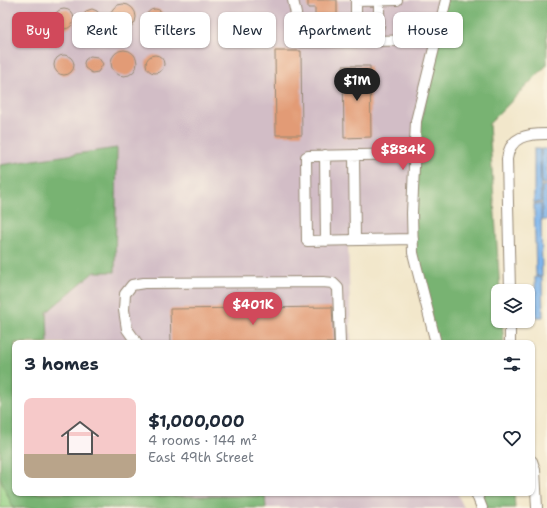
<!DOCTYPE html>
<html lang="en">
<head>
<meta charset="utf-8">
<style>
  :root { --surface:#fff; --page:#f6f6f7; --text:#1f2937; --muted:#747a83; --line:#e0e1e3; --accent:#d1495b }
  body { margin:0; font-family:"Shantell Sans",sans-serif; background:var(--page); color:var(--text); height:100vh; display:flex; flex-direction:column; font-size:15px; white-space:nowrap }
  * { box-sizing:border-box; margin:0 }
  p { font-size:13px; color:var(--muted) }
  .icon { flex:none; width:22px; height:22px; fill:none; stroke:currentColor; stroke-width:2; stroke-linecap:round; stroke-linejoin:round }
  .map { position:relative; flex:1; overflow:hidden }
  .panel { position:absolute; left:12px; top:340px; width:523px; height:156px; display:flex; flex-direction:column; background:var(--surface); border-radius:8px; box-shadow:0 1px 3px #0004 }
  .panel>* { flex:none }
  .guide { position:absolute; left:12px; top:12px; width:523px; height:36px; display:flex; gap:8px }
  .tools { position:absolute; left:491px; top:284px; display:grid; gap:8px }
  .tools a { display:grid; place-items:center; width:44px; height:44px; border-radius:8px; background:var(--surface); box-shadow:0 1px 3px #0004; font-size:20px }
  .price { position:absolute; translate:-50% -34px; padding:0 9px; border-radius:14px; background:var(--accent); color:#fff; font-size:13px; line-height:26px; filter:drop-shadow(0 1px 2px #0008) }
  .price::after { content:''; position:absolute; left:50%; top:24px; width:12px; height:9px; margin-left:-6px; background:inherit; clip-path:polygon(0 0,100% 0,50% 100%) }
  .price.on { background:#222; color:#fff }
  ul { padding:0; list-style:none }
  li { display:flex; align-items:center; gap:12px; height:100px; padding:0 12px }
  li+li { border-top:1px solid var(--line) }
  li span { display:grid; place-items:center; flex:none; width:112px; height:80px; border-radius:8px; color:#555 }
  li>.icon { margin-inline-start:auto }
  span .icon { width:48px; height:48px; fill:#fffc; stroke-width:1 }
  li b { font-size:17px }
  h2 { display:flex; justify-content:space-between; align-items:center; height:48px; padding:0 12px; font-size:17px }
  .pill { padding:0 14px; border-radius:8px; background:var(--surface); box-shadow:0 1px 3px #0004; font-size:14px; line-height:36px }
  .pill.on { background:var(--accent); color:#fff }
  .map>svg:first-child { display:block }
  .industrial { fill:#d2bdc6 }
  .green { fill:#96d185; stroke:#687e52 }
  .forest { fill:#78b372; stroke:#5a6e48 }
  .water { fill:#7db5ed; stroke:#5c7086 }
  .building { fill:#e29b76 }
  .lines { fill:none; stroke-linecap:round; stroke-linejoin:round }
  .minor-casing { stroke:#968874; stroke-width:12 }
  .minor { stroke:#fff; stroke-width:10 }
</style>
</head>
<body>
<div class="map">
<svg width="547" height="508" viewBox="0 0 547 508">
  <rect width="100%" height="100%" fill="#fcf5e5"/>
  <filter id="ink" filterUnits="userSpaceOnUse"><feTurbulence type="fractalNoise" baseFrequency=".025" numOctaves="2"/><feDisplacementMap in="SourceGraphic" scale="8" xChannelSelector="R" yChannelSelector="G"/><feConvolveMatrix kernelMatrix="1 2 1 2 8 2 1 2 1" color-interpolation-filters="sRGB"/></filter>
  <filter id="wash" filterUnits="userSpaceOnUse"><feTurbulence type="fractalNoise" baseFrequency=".012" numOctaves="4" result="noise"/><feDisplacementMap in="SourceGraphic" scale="16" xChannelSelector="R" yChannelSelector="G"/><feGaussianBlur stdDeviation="0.9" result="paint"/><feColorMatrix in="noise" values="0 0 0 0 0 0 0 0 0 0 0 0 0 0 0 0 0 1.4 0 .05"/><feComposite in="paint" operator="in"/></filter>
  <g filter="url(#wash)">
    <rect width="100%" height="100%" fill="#f2e7cb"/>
    <path class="industrial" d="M 0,0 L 446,0 L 413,239 L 348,243 L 351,343 L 48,343 L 47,312 L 94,272 L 115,272 L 0,180 Z
      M 143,493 L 457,493 L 464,508 L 266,508 L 265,496 L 157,496 Z"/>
    <path class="green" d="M 0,474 L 23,508 L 0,508 Z"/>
    <path class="forest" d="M 446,0 L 547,0 L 547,65 L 489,124 L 500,291 L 498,291 L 498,321 L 502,321 L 504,343 L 436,343 L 413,253 L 414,154 Z
      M 117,148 L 115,272 L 94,272 L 47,312 L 48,343 L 15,343 L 15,493 L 142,493 L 157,496 L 265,496 L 266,508 L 13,508 L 0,477 L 0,165 Z
      M 476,493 L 514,493 L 515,508 L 482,508 Z"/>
    <path class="water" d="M 534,149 L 540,149 L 541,202 L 534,203 Z
      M 541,149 L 547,149 L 547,184 L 542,184 Z
      M 542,186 L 547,186 L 547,220 L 542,220 Z
      M 534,204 L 541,204 L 542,276 L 536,276 Z
      M 535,277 L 542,277 L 543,317 L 536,317 Z"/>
    <g id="blocks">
      <path class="building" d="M 308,0 L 337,0 L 337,24 L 320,24 L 320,17 L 315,17 L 315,8 L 308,8 Z
        M110 17a13 13 0 1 1 26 0a13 13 0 1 1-26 0Z
        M54 19a10 10 0 1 1 20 0a10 10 0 1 1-20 0Z
        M 92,9 L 97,11 L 102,18 L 99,24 L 94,27 L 91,27 L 85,24 L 83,18 L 86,11 Z
        M146 18a9 9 0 1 1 18 0a9 9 0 1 1-18 0Z
        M111 63a13 13 0 1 1 26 0a13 13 0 1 1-26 0Z
        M 275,51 L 301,51 L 302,135 L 276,135 Z
        M54 65a10 10 0 1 1 20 0a10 10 0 1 1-20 0Z
        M146 64a9 9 0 1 1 18 0a9 9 0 1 1-18 0Z
        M 90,56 L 98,57 L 103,64 L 98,72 L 92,73 L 85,68 L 84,63 L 85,60 Z
        M 343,66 L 370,66 L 371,137 L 344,138 Z
        M 332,307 L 334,343 L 171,343 L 170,309 Z"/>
    </g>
  </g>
  <g filter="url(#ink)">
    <use href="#blocks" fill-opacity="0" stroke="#968874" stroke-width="1"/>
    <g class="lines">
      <defs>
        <path id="minor" d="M 293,0 L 302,42 L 436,40
          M 356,0 L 356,26 L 379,26 L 379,0
          M 356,1 L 397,0
          M 325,155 L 326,241
          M 354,155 L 355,240
          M 413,239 L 307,241 L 306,157 L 308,156 L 414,154
          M 510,291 L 507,159 C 510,136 527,134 547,134
          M 510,321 L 510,343
          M 137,343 L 127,329 L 124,310 L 125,294 L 132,285 L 144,283 L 323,282 L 333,283 L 338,288 L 340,343
          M 436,343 L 413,253 L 412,213 L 416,121 L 446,0
          M 532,461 L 535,470 L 537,508
          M 476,493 L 482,508"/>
      </defs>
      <use href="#minor" class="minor-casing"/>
      <use href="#minor" class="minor"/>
    </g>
  </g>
</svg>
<div class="tools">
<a><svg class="icon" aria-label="layers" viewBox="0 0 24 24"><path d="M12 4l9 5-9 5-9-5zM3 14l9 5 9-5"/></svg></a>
</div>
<b class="price on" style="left:357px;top:102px">$1M</b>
<b class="price" style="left:403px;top:171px">$884K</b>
<b class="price" style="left:253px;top:326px">$401K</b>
<div class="guide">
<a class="pill on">Buy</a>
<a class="pill">Rent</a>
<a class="pill">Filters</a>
<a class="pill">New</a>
<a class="pill">Apartment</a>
<a class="pill">House</a>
</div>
<section class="panel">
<h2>3 homes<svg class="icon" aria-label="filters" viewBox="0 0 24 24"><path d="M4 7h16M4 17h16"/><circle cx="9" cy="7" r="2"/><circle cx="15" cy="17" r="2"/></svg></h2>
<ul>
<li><span style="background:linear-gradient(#f6c9c9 70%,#b9a48a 0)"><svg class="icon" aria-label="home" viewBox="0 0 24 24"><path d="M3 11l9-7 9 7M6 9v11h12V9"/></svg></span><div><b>$1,000,000</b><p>4 rooms · 144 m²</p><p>East 49th Street</p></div><svg class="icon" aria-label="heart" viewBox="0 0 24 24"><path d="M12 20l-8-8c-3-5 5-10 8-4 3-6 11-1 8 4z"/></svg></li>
</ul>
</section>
</div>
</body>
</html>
